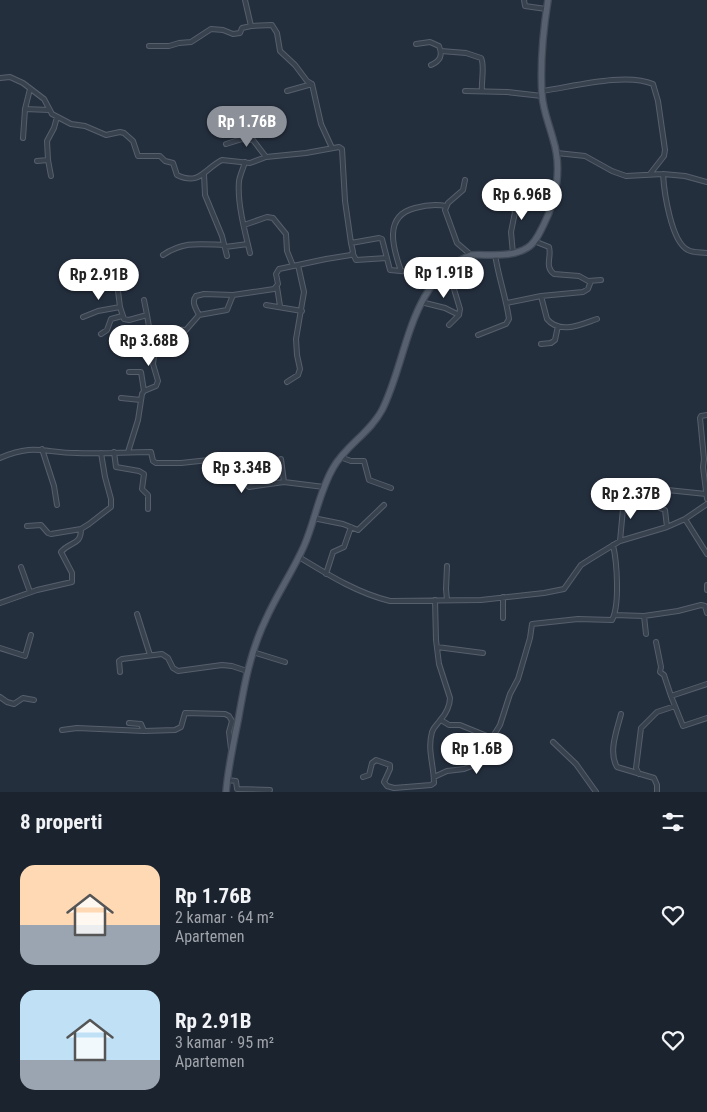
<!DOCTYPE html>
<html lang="id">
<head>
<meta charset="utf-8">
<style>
  :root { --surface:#1b232e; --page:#242b36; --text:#f1f3f6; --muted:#a0a4aa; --accent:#8c9099 }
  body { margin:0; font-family:"Roboto Condensed",sans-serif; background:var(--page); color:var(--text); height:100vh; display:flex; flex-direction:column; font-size:19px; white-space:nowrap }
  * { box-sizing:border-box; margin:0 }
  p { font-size:16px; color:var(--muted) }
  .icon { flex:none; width:28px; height:28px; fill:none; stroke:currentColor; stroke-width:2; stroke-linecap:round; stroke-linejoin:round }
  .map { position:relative; height:792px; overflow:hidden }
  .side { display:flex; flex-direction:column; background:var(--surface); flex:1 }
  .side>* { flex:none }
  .price { position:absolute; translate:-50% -42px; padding:0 11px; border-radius:18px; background:#fff; color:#222; font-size:16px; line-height:32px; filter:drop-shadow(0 1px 2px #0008) }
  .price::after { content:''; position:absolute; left:50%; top:30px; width:15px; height:11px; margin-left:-8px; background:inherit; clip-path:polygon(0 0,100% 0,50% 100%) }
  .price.current { background:var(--accent); color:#fff }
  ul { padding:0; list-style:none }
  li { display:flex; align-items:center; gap:15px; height:125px; padding:0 20px }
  li span { display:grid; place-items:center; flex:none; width:140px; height:100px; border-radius:15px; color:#555 }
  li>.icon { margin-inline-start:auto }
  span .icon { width:60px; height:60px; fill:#fffc; stroke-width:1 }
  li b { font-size:21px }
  h2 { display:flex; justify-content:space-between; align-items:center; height:60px; padding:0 20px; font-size:21px }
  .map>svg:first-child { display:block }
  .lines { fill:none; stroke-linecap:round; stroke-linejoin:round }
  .minor-casing { stroke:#565f6c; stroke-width:6 }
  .primary-casing { stroke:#414a57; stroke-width:8 }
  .minor { stroke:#38414e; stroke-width:4 }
  .primary { stroke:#56606e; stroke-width:5.5 }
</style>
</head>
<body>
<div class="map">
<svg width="707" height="792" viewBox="0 0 707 792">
  <rect width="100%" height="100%" fill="#242f3e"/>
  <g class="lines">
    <defs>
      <path id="minor" d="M 245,0 L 251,26 L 272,25 L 277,33 L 280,51 L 295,65 L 307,81 L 312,84 L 321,124 L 332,148
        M 524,0 L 525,6 L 546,9
        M 416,44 L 430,42 L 439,46 C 443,56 440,61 431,65
        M 149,46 L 169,46 L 179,43 L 191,42 L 211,29 L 223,30 L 233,34 L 240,33 L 242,28 L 251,26
        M 441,51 L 466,53 L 481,58 C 485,65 481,82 482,91
        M 0,78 L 10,77 L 23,83 L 44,99 L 52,114 L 71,124 L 85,126 L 106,135 L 120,132 L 124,133 L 133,141 L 138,156 L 160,156 L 165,161 L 173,163 L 177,175 C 200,186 204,169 222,160 L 250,163 L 266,157 L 306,153 L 339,147 L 342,149 L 345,201 L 351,243 L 379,238 L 382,239 L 390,270 L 411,272 L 417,286 L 431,285
        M 287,91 L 312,84
        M 465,91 L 507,92 L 542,96
        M 542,91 C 572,87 625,72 653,84 L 658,101 L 665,150 L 664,156 L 650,174
        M 25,109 L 49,110
        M 23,138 L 25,109 L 30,89
        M 226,144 L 242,139 L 253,140 L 266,157
        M 557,153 L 585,156 L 612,171 L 626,176 L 663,174 L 685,176 L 707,182
        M 48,160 L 51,176
        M 37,161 L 48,160 L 47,141 L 54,128 L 57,117
        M 245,162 C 243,169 240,175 239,181 C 237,203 245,232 250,253
        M 204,174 L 205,195 L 222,236 L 227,256
        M 663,174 C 664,191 671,242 688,250 C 693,253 701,252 707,253
        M 465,180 L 463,190 L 448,203 L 445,210 L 457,243 L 471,255
        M 509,195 L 515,212 L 511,232 L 513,254
        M 244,225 L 267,217 L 273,218 L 286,234 L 287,251 L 293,266
        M 534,241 L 549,247 C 552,257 544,266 554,274 L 579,276 L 588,281 L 601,280
        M 225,247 L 248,244
        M 353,254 L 356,260 L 387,258
        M 163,255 C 184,241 199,244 224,245
        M 448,269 L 460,309 L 459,315 L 449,325
        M 401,271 C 393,248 383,216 415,208 C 426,205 435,204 446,206
        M 277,287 L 280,306
        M 118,291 L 120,307 L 124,319 L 129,320 L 147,315 L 154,356 L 153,364 L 158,381 L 156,386 L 144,391 L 142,394 L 138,420 L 128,452
        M 541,296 L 547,319 C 560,335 582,324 597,319
        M 144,300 L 147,315
        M 421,302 L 445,308 L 459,315
        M 507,303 L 541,296 L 583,292 L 588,289 L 591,281
        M 266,305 L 302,311
        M 199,315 L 227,310 L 233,295 L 274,289 L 278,284 L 276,274 L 279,269 L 326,259 L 351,255 L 353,252 L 351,243
        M 83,317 L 98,311 L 120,307
        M 101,334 L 107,330 L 111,319 L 122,316
        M 478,335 L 506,324 L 509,319 C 506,297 498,276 495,254
        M 118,336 L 147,336 L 170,329 L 186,330 L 199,315 C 196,309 191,302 196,296 L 204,294 L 233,295
        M 541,344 L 551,343 L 555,340 L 558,326
        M 129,372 L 141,372 L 144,391
        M 287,382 L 298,375 L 300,369 L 297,355 L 296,339 L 304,292 L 298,265
        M 121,398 L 141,400
        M 707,415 L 701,416 L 700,418 L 704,459 L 703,467 L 707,499
        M 42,449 L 54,486 L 57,505
        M 114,452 L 116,467 L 139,471 L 144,474 L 142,489 L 148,495 L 148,509
        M 340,457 L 351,461 L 364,461 L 369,480 L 391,488
        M 0,458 C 34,443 44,453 77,453 C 101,454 126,452 151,452 L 153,461 L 156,463 L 181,463 L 236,457 C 246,463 240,480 249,487 L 284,482 L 324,487
        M 281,459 L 284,482
        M 658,489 L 706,494
        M 660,508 L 665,510 L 667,527
        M 313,518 L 343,524 L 358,530 L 384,505
        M 685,519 L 707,554
        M 27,526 L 41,525 L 48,533 L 51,534 L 81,529 L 89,524 L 111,507 L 111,499 L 105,477 L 101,453
        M 620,541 L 624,498
        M 299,557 C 327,574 357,593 390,601 L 481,600 L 544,593 L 564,589 L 581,565 L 592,558 L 620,541 L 667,527 L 685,519 L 707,504
        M 21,567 L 30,592
        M 326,574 L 333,552 L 344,547 L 351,527
        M 707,585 L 707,590
        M 503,597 L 503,618
        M 447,600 L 446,589 L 447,566
        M 0,603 L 37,590 L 72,582 L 72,573 L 61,552 C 70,541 81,546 81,529
        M 137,614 L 150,655
        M 614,615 L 644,616 L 646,634
        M 644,616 L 678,611 L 701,605 L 705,606 L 707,613
        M 656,642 L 661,667 L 660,672 L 664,675 L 671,696
        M 437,647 L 483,653
        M 0,648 L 25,656 L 31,635
        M 253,652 L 285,662
        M 120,672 L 119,661 L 122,659 L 162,654 L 168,658 L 173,668 L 178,671 L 222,665 L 232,666 L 247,671
        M 707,684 L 671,696 L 683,726 L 707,718
        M 0,697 L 7,702 L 14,704 L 23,698 L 34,700
        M 621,714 C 617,730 608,752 617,767 L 654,778 L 657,785 L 657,792
        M 441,720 L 449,725 L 460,725 L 492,738 L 500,725 L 510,694 L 518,679 L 530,638 L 532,624 L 578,619 L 612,620 C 620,605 617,562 613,545
        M 129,723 L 141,724 L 144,731 L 175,730 L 181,727 L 185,713 L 225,714 L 229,716 L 232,721 L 229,732 L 231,749
        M 62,730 L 77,728 L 144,731
        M 553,742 L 576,764 L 596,792
        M 639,774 L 636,768 L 641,728 L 657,712 L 675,706
        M 363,777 L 369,775 L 372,763 L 376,760 L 390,765 L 390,769 L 384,782 L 387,786 L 394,788 L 431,785 L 434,783 C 434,765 427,750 432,732 C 434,726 438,724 441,719 C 446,714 450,705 450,698 L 439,664 L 436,640 L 435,600
        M 434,777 L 447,771 L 464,769 L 477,764 L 482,760 L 485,751 L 492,738
        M 227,780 L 236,781 L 237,789 L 270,790"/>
      <path id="primary" d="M 226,792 C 228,768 233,745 238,721 C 244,686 250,652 266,619 C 277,594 293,571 304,546 C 315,521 319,492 333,468 C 345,446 370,433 382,410 C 408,359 408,280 471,255 C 488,254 511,258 527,248 C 535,244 540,232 544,224 C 557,198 562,167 553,139 C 549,124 543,110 542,95 C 540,63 543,31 548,0"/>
    </defs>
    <use href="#minor" class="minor-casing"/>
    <use href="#primary" class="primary-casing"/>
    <use href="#minor" class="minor"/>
    <use href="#primary" class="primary"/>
  </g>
</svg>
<b class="price current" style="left:247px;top:148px">Rp 1.76B</b>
<b class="price" style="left:522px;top:221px">Rp 6.96B</b>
<b class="price" style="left:444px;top:299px">Rp 1.91B</b>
<b class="price" style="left:99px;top:301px">Rp 2.91B</b>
<b class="price" style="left:149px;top:367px">Rp 3.68B</b>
<b class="price" style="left:242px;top:494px">Rp 3.34B</b>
<b class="price" style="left:631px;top:520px">Rp 2.37B</b>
<b class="price" style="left:477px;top:775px">Rp 1.6B</b>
</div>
<section class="side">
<h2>8 properti<svg class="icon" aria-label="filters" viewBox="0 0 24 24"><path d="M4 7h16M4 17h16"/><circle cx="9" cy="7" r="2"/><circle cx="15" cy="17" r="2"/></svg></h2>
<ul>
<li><span style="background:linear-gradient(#ffd9b3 60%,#9aa5b1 0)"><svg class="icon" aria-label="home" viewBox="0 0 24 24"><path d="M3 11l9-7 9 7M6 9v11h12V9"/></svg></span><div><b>Rp 1.76B</b><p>2 kamar · 64 m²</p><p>Apartemen</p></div><svg class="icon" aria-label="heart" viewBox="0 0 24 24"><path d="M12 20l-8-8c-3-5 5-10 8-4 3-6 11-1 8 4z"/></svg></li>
<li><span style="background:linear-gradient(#bfe0f5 70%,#9aa5b1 0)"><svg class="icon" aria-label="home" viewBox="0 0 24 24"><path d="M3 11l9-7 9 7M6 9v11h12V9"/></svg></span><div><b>Rp 2.91B</b><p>3 kamar · 95 m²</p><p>Apartemen</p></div><svg class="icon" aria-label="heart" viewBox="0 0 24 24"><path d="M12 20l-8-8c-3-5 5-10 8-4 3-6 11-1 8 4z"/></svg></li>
</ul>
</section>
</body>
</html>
